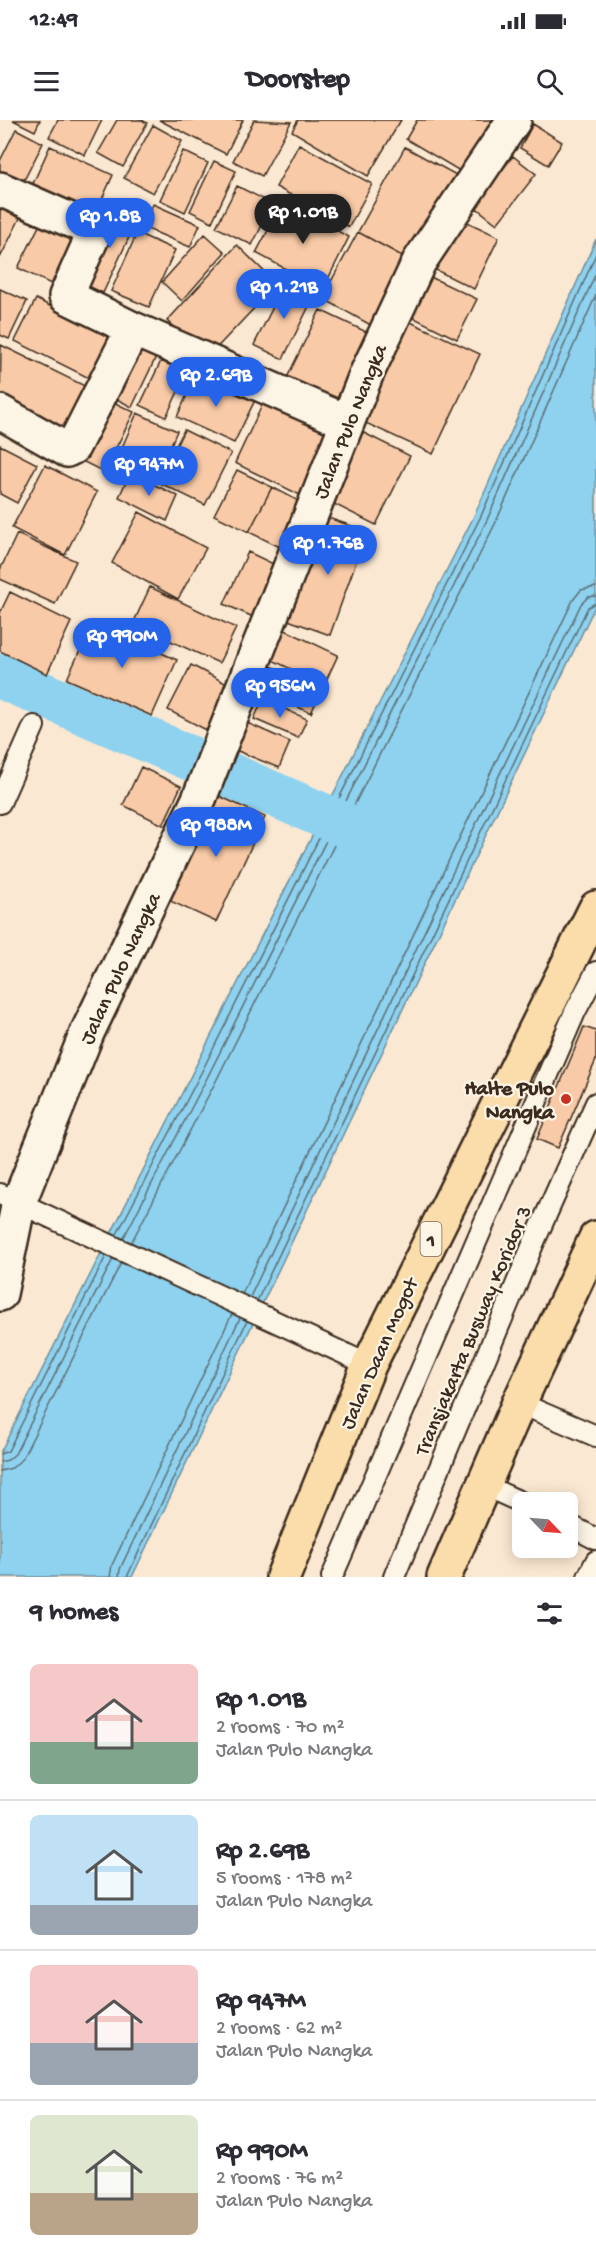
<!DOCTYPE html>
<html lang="en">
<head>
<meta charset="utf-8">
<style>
  :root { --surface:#fff; --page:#f7f7f7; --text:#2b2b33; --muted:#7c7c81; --line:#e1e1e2; --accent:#2563eb }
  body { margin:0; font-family:"Gochi Hand",sans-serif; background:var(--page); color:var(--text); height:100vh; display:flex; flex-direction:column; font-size:22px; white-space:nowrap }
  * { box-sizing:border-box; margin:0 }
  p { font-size:20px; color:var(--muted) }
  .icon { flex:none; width:33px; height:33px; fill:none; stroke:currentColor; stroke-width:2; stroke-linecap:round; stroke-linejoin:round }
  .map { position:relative; height:1457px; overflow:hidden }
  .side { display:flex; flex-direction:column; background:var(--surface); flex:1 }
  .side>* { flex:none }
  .needle { width:39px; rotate:115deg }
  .tools { position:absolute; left:512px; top:1372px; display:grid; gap:12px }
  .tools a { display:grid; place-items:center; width:66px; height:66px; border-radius:9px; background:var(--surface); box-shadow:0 3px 15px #0003; font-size:30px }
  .price { position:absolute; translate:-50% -51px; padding:0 14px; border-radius:21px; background:var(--accent); color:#fff; font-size:20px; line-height:39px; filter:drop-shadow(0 2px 3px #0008) }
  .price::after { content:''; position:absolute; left:50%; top:36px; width:18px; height:14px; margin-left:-9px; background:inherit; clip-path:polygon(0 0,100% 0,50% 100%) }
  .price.selected { background:#222; color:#fff }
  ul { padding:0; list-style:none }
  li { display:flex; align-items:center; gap:18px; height:150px; padding:0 30px }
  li+li { border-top:2px solid var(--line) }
  li span { display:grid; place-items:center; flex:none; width:168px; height:120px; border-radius:9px; color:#555 }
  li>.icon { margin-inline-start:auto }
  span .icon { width:72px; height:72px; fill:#fffc; stroke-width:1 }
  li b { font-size:26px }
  h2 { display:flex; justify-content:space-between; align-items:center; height:72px; padding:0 30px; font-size:26px }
  .status { display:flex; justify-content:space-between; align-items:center; height:42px; padding:0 30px; background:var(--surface); direction:ltr }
  .status svg { height:16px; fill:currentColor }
  header { display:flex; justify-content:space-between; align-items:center; height:78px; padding:0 30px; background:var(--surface); font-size:27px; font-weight:700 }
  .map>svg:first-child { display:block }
  .water { fill:#8ed2f0; stroke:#6d8f9c; stroke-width:1.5 }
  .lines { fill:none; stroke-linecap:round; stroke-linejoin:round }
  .shore { stroke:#5c6d72; stroke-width:1.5 }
  .canal { stroke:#8ed2f0; stroke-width:45 }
  .building { fill:#f8caa7; stroke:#3b2a1e; stroke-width:1.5 }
  .service-casing { stroke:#3b2a1e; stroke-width:24 }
  .minor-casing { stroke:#3b2a1e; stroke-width:38 }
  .trunk-casing { stroke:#3b2a1e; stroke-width:38 }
  .service { stroke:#fcf5e5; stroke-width:20 }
  .minor { stroke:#fcf5e5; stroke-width:33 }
  .trunk { stroke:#fbddab; stroke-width:33 }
  .poi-dot { fill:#c8321e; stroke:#fcf5e5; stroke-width:2 }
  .labels { text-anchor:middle; stroke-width:4.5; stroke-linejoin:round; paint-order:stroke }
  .shield { fill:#fcf5e5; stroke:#75675a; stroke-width:1.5 }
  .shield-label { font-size:20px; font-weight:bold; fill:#3b2a1e }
  .street-label { font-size:21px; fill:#3b2a1e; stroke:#fcf5e5 }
  .poi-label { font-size:21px; font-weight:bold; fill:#3b2a1e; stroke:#fcf5e5; text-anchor:end }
</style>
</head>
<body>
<div class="status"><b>12:49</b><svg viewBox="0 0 49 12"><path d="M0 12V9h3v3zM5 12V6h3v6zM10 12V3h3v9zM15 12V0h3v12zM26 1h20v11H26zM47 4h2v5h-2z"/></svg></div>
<header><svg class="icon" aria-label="menu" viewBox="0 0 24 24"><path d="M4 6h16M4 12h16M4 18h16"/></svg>Doorstep<svg class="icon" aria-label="search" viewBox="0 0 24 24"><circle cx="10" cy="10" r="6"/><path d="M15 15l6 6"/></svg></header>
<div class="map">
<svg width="596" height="1457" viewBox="0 0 596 1457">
  <rect width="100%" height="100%" fill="#fbe8d2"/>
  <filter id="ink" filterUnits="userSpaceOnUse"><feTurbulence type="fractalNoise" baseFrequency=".0167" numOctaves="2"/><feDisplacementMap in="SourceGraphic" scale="12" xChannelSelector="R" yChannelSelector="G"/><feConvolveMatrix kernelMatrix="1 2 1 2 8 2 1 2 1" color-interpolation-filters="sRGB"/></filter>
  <g filter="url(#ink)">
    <path class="water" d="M 596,119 L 596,484 L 132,1457 L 0,1457 L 0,1333 L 475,394 Z"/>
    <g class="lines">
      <path class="shore" d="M 116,1116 L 201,953 L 481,396 L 596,134
        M 123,1119 L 208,956 L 487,400 L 596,153
        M 131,1123 L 216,961 L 495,404 L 596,175
        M 242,1174 L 573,480 L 581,470 L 596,467
        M 250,1177 L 581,484 L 588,477 L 596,476
        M 257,1181 L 588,487 L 596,483
        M 0,1334 L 8,1331 L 106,1136
        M 0,1342 L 8,1340 L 15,1334 L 113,1139
        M 0,1351 L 12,1348 L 22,1339 L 121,1143
        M 110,1457 L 112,1445 L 232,1194
        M 119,1457 L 120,1449 L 240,1198
        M 127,1457 L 247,1201"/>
      <path class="canal" d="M 0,556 L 368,715"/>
    </g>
    <path class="building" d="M 13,0 L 40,0 L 35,11 Z
      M 58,0 L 102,0 L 85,35 L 49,17 Z
      M 117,0 L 142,0 L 147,3 L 123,47 L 98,33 Z
      M 159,0 L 243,0 L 226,34 Z
      M 254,0 L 291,2 L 262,56 L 233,41 Z
      M 298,0 L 401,0 L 368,56 L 292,11 Z
      M 417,0 L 504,0 L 470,57 L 406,19 Z
      M 533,4 L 562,22 L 548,45 L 520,28 Z
      M 153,5 L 182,21 L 153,73 L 124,58 Z
      M 16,9 L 43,23 L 18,72 L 0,63 L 0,41 Z
      M 299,24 L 372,64 L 349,107 L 276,67 Z
      M 50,26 L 113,55 L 89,108 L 26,79 Z
      M 405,27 L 460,57 L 413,142 L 358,112 Z
      M 183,31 L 208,43 L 185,92 L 160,80 Z
      M 513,36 L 536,54 L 497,104 L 474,86 Z
      M 214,41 L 236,51 L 212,102 L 190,91 Z
      M 237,66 L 273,84 L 252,125 L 216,107 Z
      M 0,73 L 26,86 L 0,138 Z
      M 283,82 L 349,117 L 323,169 L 256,133 Z
      M 153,84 L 200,105 L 190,127 L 143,107 Z
      M 116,85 L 139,96 L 103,173 L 80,162 Z
      M 46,92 L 90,113 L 63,170 L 18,148 Z
      M 461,99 L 499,117 L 474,169 L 436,150 Z
      M 358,112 L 413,142 L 376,208 L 322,178 Z
      M 137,113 L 175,130 L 149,187 L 111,171 Z
      M 205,114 L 225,132 L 182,181 L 162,162 Z
      M 237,125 L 277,164 L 207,238 L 167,201 Z
      M 422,153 L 477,179 L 457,219 L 404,193 Z
      M 286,161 L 314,176 L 283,239 L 254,225 Z
      M 0,169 L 27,181 L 9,219 L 0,215 Z
      M 36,179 L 122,222 L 101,264 L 15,221 Z
      M 320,190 L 375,216 L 338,292 L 283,266 Z
      M 404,199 L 480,234 L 433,334 L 357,299 Z
      M 131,222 L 157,235 L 132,287 L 105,273 Z
      M 1,225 L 91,269 L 67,319 L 0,287 Z
      M 161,241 L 187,253 L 166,297 L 140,285 Z
      M 197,253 L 255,280 L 234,323 L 177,297 Z
      M 103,277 L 134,292 L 104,352 L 74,337 Z
      M 263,283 L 331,315 L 302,376 L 235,343 Z
      M 137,293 L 177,311 L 156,359 L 116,341 Z
      M 184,310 L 231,333 L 205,385 L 158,362 Z
      M 360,311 L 410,336 L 376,405 L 326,380 Z
      M 0,325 L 37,344 L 17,383 L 0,374 Z
      M 45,345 L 97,372 L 65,435 L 12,408 Z
      M 237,350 L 272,367 L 249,412 L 214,395 Z
      M 130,353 L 178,376 L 167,401 L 119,377 Z
      M 272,367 L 310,387 L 288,431 L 249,412 Z
      M 139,392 L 206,428 L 178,479 L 112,443 Z
      M 325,397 L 367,411 L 330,515 L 288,500 Z
      M 17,414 L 76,441 L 55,484 L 0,459 L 0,450 Z
      M 248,432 L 284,449 L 260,500 L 224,484 Z
      M 150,467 L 236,508 L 219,543 L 133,504 Z
      M 10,472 L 71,502 L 47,554 L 0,531 L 0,493 Z
      M 93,502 L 177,540 L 152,596 L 67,559 Z
      M 279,507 L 338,535 L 324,565 L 266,537 Z
      M 191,545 L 235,568 L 212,613 L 168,590 Z
      M 271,546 L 322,569 L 311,593 L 260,570 Z
      M 263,579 L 307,599 L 298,618 L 254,599 Z
      M 245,602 L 290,622 L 279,648 L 233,629 Z
      M 141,647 L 181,666 L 163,705 L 123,685 Z
      M 217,675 L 265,697 L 216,802 L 168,780 Z
      M 584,907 L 596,911 L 596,940 L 558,1028 L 537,1019 Z"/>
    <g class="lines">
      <defs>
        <path id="service" d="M 0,683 L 34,606
          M 0,1074 L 369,1245
          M 519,1283 L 596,1316
          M 483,1365 L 523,1383
          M 567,1404 L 596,1419
          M 332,1457 L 575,892 L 596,852
          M 394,1457 L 534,1122 L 596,983
          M 588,1457 L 596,1441"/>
        <path id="minor" d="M 0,69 L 95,111 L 66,176 L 133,209 L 347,302
          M 0,292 L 67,330 L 73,327 L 133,209
          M 0,1174 L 19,1082 L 37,1037 L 87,913 L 199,679 L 366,255 L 419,142 L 514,0"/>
        <path id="trunk" d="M 283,1457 L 369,1245 L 596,788
          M 444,1457 L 519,1283 L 596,1118"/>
      </defs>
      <use href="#service" class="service-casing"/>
      <use href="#minor" class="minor-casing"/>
      <use href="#trunk" class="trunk-casing"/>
      <use href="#service" class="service"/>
      <use href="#minor" class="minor"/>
      <use href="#trunk" class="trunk"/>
    </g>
  </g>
  <circle class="poi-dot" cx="566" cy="979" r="6"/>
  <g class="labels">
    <rect class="shield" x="420.5" y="1102" width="21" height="34" rx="4.5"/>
    <g class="shield-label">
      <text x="431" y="1126">1</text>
    </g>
    <g class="street-label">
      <text transform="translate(349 301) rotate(-68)" y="7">Jalan Pulo Nangka</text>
      <text transform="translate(119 848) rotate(-65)" y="7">Jalan Pulo Nangka</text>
      <text transform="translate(472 1210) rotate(-67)" y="7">Transjakarta Busway Koridor 3</text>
      <text transform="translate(378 1233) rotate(-66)" y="7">Jalan Daan Mogot</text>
    </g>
    <g class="poi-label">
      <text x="554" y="974">Halte Pulo<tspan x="554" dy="24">Nangka</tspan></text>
    </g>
  </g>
</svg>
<div class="tools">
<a><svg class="needle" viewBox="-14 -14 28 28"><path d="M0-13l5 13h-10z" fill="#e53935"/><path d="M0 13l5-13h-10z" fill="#7c7c81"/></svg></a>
</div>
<b class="price selected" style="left:303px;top:125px">Rp 1.01B</b>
<b class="price" style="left:110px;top:129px">Rp 1.8B</b>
<b class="price" style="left:284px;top:200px">Rp 1.21B</b>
<b class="price" style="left:216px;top:288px">Rp 2.69B</b>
<b class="price" style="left:149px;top:377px">Rp 947M</b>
<b class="price" style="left:328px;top:456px">Rp 1.76B</b>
<b class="price" style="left:122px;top:549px">Rp 990M</b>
<b class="price" style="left:280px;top:599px">Rp 956M</b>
<b class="price" style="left:216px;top:738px">Rp 988M</b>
</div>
<section class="side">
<h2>9 homes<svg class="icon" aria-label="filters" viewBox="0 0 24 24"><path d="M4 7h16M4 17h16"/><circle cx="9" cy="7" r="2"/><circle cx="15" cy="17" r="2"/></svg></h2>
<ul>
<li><span style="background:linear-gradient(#f6c9c9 65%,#7fa58c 0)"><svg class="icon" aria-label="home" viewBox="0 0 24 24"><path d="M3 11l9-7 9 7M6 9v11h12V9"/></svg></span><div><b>Rp 1.01B</b><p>2 rooms · 70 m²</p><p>Jalan Pulo Nangka</p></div></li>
<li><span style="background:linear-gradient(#bfe0f5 75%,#9aa5b1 0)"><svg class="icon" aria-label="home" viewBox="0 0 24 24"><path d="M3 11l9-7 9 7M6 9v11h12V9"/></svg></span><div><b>Rp 2.69B</b><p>5 rooms · 178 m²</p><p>Jalan Pulo Nangka</p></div></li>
<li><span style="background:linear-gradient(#f6c9c9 65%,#9aa5b1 0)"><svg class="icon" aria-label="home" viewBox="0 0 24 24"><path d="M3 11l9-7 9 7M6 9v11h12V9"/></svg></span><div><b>Rp 947M</b><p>2 rooms · 62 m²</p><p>Jalan Pulo Nangka</p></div></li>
<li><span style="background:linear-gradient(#dfe7d0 65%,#b9a48a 0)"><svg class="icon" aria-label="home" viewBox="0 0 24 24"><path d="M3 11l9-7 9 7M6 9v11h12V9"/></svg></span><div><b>Rp 990M</b><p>2 rooms · 76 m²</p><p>Jalan Pulo Nangka</p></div></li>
</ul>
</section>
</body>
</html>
